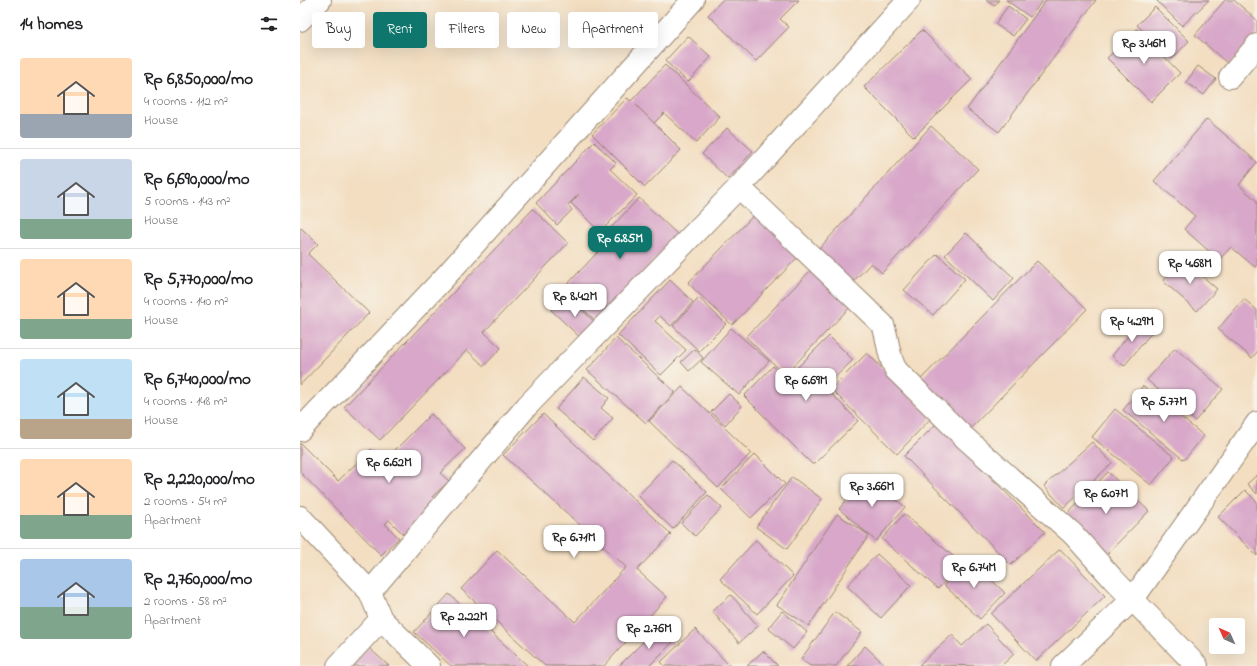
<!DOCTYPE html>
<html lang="en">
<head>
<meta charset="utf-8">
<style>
  :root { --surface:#fff; --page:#f6f6f6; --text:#202124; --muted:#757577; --line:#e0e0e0; --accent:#0f766e }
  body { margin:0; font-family:"Indie Flower",sans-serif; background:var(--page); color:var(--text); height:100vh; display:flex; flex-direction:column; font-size:15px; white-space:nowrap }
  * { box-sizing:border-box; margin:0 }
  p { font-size:13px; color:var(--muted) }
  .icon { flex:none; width:22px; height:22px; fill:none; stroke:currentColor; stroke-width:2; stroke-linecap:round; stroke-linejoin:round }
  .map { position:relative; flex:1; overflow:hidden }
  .panel { display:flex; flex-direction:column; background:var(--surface); width:300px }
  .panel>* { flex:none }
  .top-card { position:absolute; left:12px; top:12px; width:380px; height:36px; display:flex; gap:8px }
  .needle { width:26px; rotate:315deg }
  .controls { position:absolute; left:909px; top:618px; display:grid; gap:8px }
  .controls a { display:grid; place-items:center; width:36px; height:36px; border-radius:4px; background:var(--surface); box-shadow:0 4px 16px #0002; font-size:20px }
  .price { position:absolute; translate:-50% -34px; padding:0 9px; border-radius:8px; background:#fff; color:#222; font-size:13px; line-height:26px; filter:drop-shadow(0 1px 2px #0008) }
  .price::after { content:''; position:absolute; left:50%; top:24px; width:12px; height:9px; margin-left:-6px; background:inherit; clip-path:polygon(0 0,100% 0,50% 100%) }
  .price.on { background:var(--accent); color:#fff }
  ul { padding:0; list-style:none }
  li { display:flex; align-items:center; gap:12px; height:100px; padding:0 20px }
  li+li { border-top:1px solid var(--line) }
  li span { display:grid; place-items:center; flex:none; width:112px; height:80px; border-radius:4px; color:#555 }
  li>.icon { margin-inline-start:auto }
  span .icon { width:48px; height:48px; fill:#fffc; stroke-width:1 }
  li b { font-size:17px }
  h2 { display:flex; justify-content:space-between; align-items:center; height:48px; padding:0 20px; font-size:17px }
  .pill { padding:0 14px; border-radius:4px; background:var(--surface); box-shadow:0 4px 16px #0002; font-size:14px; line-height:36px }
  .pill.on { background:var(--accent); color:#fff }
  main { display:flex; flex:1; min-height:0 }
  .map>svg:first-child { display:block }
  .building { fill:#d8a7c9 }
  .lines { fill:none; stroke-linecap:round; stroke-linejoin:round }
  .minor-casing { stroke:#978470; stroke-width:24 }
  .minor { stroke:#fff; stroke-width:22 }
</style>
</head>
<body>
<main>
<section class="panel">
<h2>14 homes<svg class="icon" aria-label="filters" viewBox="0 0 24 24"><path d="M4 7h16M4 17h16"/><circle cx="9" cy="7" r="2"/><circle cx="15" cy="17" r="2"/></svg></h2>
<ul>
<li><span style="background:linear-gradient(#ffd9b3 70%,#9aa5b1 0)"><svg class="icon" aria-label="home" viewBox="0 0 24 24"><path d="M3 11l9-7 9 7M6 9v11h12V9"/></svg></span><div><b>Rp 6,850,000/mo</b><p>4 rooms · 112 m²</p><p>House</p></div></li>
<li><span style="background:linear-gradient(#c9d6e8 75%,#7fa58c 0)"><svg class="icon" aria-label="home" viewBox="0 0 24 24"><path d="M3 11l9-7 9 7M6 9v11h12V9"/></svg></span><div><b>Rp 6,690,000/mo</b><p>5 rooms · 143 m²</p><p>House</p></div></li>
<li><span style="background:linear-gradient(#ffd9b3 75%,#7fa58c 0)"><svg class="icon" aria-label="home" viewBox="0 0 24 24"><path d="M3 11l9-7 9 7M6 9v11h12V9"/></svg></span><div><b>Rp 5,770,000/mo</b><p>4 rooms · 140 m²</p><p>House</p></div></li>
<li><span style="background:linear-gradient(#bfe0f5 75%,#b9a48a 0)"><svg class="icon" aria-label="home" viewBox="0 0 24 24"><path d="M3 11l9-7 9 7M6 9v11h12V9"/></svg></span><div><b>Rp 6,740,000/mo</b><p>4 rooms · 148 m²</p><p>House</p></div></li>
<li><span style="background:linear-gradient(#ffd9b3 70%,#7fa58c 0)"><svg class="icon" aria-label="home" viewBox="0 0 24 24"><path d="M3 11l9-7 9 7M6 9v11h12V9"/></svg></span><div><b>Rp 2,220,000/mo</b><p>2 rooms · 54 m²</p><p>Apartment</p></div></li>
<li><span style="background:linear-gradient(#a9c7e8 60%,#7fa58c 0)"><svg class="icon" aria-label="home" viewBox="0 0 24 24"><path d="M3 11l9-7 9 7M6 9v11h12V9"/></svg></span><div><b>Rp 2,760,000/mo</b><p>2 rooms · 58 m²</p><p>Apartment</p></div></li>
</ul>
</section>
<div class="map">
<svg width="957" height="666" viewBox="0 0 957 666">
  <rect width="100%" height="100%" fill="#f7f3e8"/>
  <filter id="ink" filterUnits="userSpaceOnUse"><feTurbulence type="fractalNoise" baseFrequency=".025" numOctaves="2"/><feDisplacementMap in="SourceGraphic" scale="8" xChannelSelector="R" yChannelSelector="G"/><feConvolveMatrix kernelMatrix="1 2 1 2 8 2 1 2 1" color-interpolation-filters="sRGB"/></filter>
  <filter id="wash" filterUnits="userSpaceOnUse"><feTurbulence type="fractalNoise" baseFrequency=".012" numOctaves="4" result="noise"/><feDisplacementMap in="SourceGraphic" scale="16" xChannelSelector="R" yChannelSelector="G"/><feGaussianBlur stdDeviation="0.9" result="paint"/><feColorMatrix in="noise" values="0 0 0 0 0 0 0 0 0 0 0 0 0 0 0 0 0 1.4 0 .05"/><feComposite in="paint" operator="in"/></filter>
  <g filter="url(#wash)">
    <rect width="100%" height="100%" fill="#f3dec1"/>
    <g id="blocks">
      <path class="building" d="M 422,0 L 499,0 L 480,19 L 489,27 L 456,61 L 408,15 Z
        M 686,0 L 699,0 L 694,6 Z
        M 706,0 L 743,0 L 730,17 Z
        M 746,0 L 796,0 L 699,132 L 667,109 Z
        M 856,0 L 909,0 L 882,26 Z
        M 925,0 L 934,0 L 957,20 L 957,33 L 929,65 L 895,35 Z
        M 708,6 L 726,19 L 713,36 L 695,24 Z
        M 855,7 L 889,41 L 872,59 L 837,25 Z
        M 837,29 L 880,73 L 851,102 L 807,58 Z
        M 622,30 L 672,79 L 614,137 L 564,87 Z
        M 388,36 L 411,57 L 388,82 L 365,61 Z
        M 365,65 L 420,117 L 396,143 L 364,113 L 354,123 L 335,104 L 381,150 L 345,187 L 292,134 L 327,98 L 331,101 Z
        M 898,66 L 916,79 L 904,95 L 886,82 Z
        M 907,119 L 957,162 L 939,185 L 957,201 L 957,265 L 955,267 L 931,247 L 919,260 L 884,229 L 895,216 L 854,181 Z
        M 631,126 L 678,169 L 582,273 L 571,263 L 552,283 L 517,251 Z
        M 427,128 L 453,151 L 428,179 L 402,154 Z
        M 294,142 L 316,163 L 310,169 L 337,195 L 300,232 L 271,203 L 279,194 L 268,205 L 272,210 L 257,225 L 236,203 Z
        M 339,198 L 378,235 L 296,321 L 262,290 L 312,237 L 307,232 Z
        M 233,209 L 268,243 L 184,332 L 201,348 L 184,366 L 167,350 L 80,440 L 44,407 Z
        M 455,214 L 499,256 L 432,325 L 388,283 Z
        M 0,227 L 18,244 L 8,254 L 69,313 L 0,385 Z
        M 666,233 L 714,278 L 693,301 L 645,255 Z
        M 637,254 L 665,279 L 633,315 L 604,290 Z
        M 883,259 L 917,289 L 897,311 L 863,281 Z
        M 737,261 L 787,309 L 667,432 L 617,383 Z
        M 513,268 L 551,306 L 485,375 L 446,337 Z
        M 370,280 L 393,302 L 371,326 L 360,316 L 355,321 L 386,350 L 361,375 L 318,335 Z
        M 265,294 L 299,326 L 285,342 L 251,310 Z
        M 399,298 L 426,324 L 399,351 L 373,326 Z
        M 944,299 L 957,310 L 957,352 L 952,358 L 918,329 Z
        M 840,321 L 853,331 L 824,366 L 812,356 Z
        M 431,328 L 469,361 L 439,395 L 401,362 Z
        M 529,336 L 553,360 L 525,387 L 558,421 L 513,465 L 444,396 L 473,366 L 486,379 Z
        M 316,338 L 375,392 L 346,423 L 287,370 Z
        M 875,348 L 923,389 L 895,421 L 847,380 Z
        M 395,349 L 403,358 L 389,371 L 381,362 Z
        M 567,353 L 632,417 L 597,454 L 531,389 Z
        M 284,377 L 309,398 L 301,408 L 313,418 L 293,441 L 256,409 Z
        M 843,386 L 904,436 L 884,460 L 823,410 Z
        M 382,387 L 451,453 L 418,488 L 349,421 Z
        M 429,394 L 442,406 L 425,425 L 411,412 Z
        M 815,409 L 874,457 L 851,485 L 792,437 Z
        M 131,414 L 165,449 L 140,473 L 149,481 L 132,497 L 139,504 L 106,537 L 89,520 L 85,524 L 99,538 L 81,555 L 0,472 L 0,443 L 38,481 L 71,449 L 84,461 Z
        M 243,414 L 371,534 L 337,570 L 367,597 L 304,666 L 245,666 L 161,589 L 197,550 L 275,622 L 326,567 L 203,455 Z
        M 637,423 L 745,532 L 711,565 L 604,456 Z
        M 792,442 L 812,463 L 764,508 L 744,486 Z
        M 455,454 L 485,484 L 451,518 L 421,489 Z
        M 372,460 L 407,492 L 373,529 L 338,496 Z
        M 808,472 L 849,511 L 803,558 L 763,519 Z
        M 567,475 L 605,507 L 576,541 L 539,509 Z
        M 957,475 L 957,494 L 947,484 Z
        M 492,477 L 522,499 L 487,549 L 456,527 Z
        M 945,490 L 957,502 L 957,556 L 918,517 Z
        M 408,495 L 422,508 L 395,536 L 381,523 Z
        M 537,514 L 569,535 L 509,626 L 477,605 Z
        M 604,514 L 661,563 L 638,589 L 582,539 Z
        M 456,540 L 493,576 L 457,614 L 420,579 Z
        M 760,549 L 805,596 L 736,661 L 691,614 Z
        M 577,554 L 611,585 L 581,618 L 547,586 Z
        M 669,558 L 705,593 L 680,619 L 644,585 Z
        M 149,594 L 228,666 L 151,666 L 114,632 Z
        M 431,595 L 458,626 L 439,643 L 412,611 Z
        M 482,611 L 507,632 L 493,649 L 468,628 Z
        M 535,612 L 562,632 L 536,666 L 510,666 L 501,659 Z
        M 686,624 L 714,654 L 701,666 L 619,665 L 652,635 L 662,646 Z
        M 358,627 L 373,642 L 349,666 L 319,666 Z
        M 395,629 L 430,666 L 365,666 L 361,662 Z
        M 565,646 L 586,666 L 547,666 Z
        M 68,647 L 89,666 L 50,666 Z
        M 463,651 L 478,666 L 447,666 Z"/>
    </g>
  </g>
  <g filter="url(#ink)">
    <use href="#blocks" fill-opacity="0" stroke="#978470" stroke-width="1"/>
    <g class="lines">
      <defs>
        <path id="minor" d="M 0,20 L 20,0
          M 930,77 L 957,45
          M 439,187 L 583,325 C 589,341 587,354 596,370 L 665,438 L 773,534 L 813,579 L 897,666
          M 0,430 L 144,278 L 393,0
          M 0,517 L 70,592 L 81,619 L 38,666
          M 70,592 L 227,406 L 439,187 L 609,0
          M 81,619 L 129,666
          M 763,666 L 833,599 L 957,423"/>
      </defs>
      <use href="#minor" class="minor-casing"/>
      <use href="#minor" class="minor"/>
    </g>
  </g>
</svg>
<div class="controls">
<a><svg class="needle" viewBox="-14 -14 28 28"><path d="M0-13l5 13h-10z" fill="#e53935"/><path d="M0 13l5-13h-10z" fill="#757577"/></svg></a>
</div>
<b class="price" style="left:844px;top:65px">Rp 3.46M</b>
<b class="price on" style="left:320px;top:260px">Rp 6.85M</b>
<b class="price" style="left:890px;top:285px">Rp 4.68M</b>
<b class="price" style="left:275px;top:318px">Rp 8.42M</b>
<b class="price" style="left:832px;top:343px">Rp 4.29M</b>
<b class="price" style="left:506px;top:402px">Rp 6.69M</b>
<b class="price" style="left:864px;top:423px">Rp 5.77M</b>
<b class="price" style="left:89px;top:484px">Rp 6.62M</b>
<b class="price" style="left:572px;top:508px">Rp 3.66M</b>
<b class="price" style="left:806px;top:515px">Rp 6.07M</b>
<b class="price" style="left:274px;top:559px">Rp 6.71M</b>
<b class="price" style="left:674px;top:589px">Rp 6.74M</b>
<b class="price" style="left:164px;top:638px">Rp 2.22M</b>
<b class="price" style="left:349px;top:650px">Rp 2.76M</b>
<div class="top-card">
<a class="pill">Buy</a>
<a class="pill on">Rent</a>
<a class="pill">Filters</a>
<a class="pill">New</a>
<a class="pill">Apartment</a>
</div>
</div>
</main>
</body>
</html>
